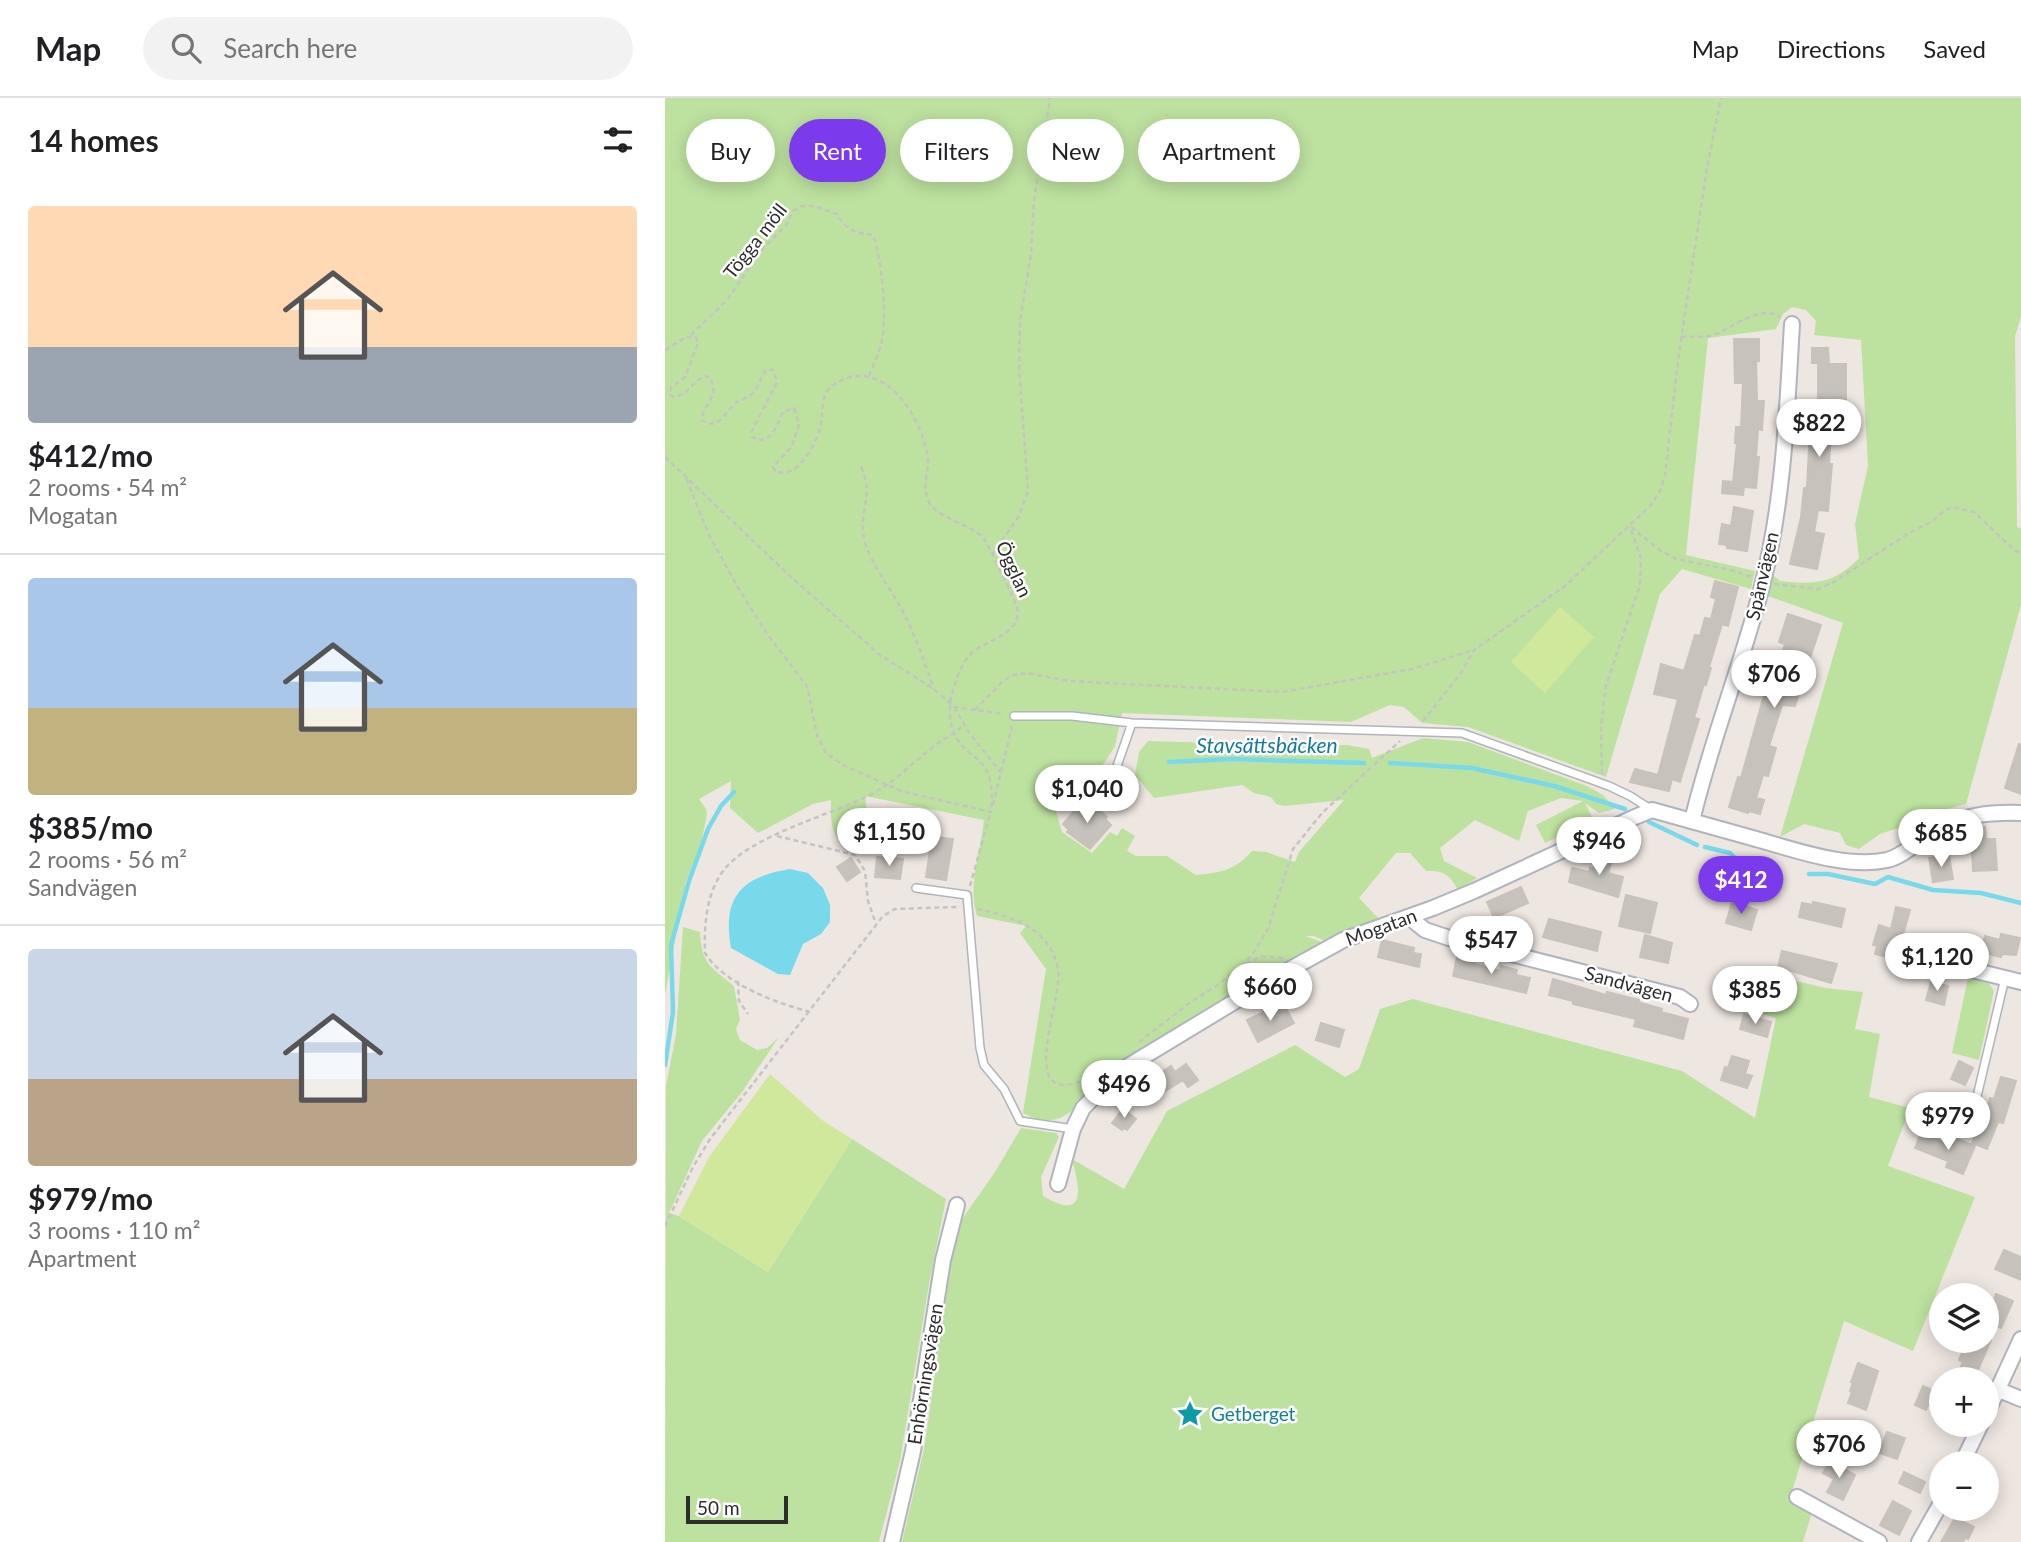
<!DOCTYPE html>
<html lang="en">
<head>
<meta charset="utf-8">
<style>
  :root { --surface:#fff; --page:#f2f2f2; --text:#202124; --muted:#757577; --line:#e0e0e0; --accent:#7c3aed }
  body { margin:0; font-family:Lato,sans-serif; background:var(--page); color:var(--text); height:100vh; display:flex; flex-direction:column; font-size:26px; white-space:nowrap }
  * { box-sizing:border-box; margin:0 }
  p { font-size:23px; color:var(--muted) }
  .icon { flex:none; width:38px; height:38px; fill:none; stroke:currentColor; stroke-width:2; stroke-linecap:round; stroke-linejoin:round }
  .map { position:relative; flex:1; overflow:hidden }
  .sheet { display:flex; flex-direction:column; background:var(--surface); width:665px }
  .sheet>* { flex:none }
  .banner { position:absolute; left:21px; top:21px; width:665px; height:63px; display:flex; gap:14px }
  .fabs { position:absolute; left:1264px; top:1185px; display:grid; gap:14px }
  .fabs a { display:grid; place-items:center; width:70px; height:70px; border-radius:50%; background:var(--surface); box-shadow:0 4px 18px #0003; font-size:35px }
  .scale { position:absolute; left:21px; bottom:18px; width:102px; box-sizing:border-box; padding-left:7px; border:4px solid #2d2d2d; border-top:0; font-size:19px; line-height:24px; white-space:nowrap; color:#2d2d2d; -webkit-text-stroke:5px #fff; paint-order:stroke }
  .price { position:absolute; translate:-50% -60px; padding:0 16px; border-radius:24px; background:#fff; color:#222; font-size:23px; line-height:46px; filter:drop-shadow(0 2px 4px #0008) }
  .price::after { content:''; position:absolute; left:50%; top:42px; width:21px; height:16px; margin-left:-10px; background:inherit; clip-path:polygon(0 0,100% 0,50% 100%) }
  .price.on { background:var(--accent); color:#fff }
  ul { padding:0; list-style:none }
  li { display:grid; align-content:center; gap:14px; height:371px; padding:0 28px }
  li+li { border-top:2px solid var(--line) }
  li span { display:grid; place-items:center; height:217px; border-radius:7px; color:#555 }
  li>.icon { margin-inline-start:auto }
  span .icon { width:126px; height:126px; fill:#fffc; stroke-width:1 }
  li b { font-size:30px }
  h2 { display:flex; justify-content:space-between; align-items:center; height:84px; padding:0 28px; font-size:30px }
  .pill { padding:0 24px; border-radius:32px; background:var(--surface); box-shadow:0 4px 18px #0003; font-size:24px; line-height:63px }
  .pill.on { background:var(--accent); color:#fff }
  header { display:flex; align-items:center; gap:42px; box-sizing:border-box; height:98px; padding:0 35px; background:var(--surface); border-bottom:2px solid var(--line) }
  header strong { font-size:33px }
  nav { display:flex; gap:38px; margin-inline-start:auto; font-size:24px }
  .search { width:490px; height:63px; background:var(--page); display:flex; align-items:center; gap:18px; box-sizing:border-box; padding:0 24px; border-radius:38px; color:var(--muted); font-size:26px }
  main { display:flex; flex:1; min-height:0 }
  .map>svg:first-child { display:block }
  .green { fill:#bde29f }
  .pitch { fill:#d0e89c }
  .water { fill:#78d9eb }
  .lines { fill:none; stroke-linecap:round; stroke-linejoin:round }
  .stream { stroke:#78d9eb; stroke-width:4.5 }
  .building { fill:#c7c2bb; stroke:#c9c2ba; stroke-width:2 }
  .service-casing { stroke:#b0b4bd; stroke-width:10 }
  .minor-casing { stroke:#b0b4bd; stroke-width:18 }
  .path { stroke:#c4c4c4; stroke-width:2.5; stroke-dasharray:5 3.5; stroke-linecap:butt }
  .service { stroke:#fff; stroke-width:7 }
  .minor { stroke:#fff; stroke-width:14 }
  .labels { text-anchor:middle; stroke-width:5; stroke-linejoin:round; paint-order:stroke }
  .street-label { font-size:19px; fill:#2d2d2d; stroke:#fff }
  .culture-label { font-size:19px; fill:#0d838f; stroke:#fff; text-anchor:start }
  .water-label { font-size:21px; font-style:italic; fill:#137c9b; stroke:#fff }
</style>
</head>
<body>
<header>
<strong>Map</strong>
<div class="search"><svg class="icon" aria-label="search" viewBox="0 0 24 24"><circle cx="10" cy="10" r="6"/><path d="M15 15l6 6"/></svg>Search here</div>
<nav><a>Map</a><a>Directions</a><a>Saved</a></nav>
</header>
<main>
<section class="sheet">
<h2>14 homes<svg class="icon" aria-label="filters" viewBox="0 0 24 24"><path d="M4 7h16M4 17h16"/><circle cx="9" cy="7" r="2"/><circle cx="15" cy="17" r="2"/></svg></h2>
<ul>
<li><span style="background:linear-gradient(#ffd9b3 65%,#9aa5b1 0)"><svg class="icon" aria-label="home" viewBox="0 0 24 24"><path d="M3 11l9-7 9 7M6 9v11h12V9"/></svg></span><div><b>$412/mo</b><p>2 rooms · 54 m²</p><p>Mogatan</p></div></li>
<li><span style="background:linear-gradient(#a9c7e8 60%,#c2b280 0)"><svg class="icon" aria-label="home" viewBox="0 0 24 24"><path d="M3 11l9-7 9 7M6 9v11h12V9"/></svg></span><div><b>$385/mo</b><p>2 rooms · 56 m²</p><p>Sandvägen</p></div></li>
<li><span style="background:linear-gradient(#c9d6e8 60%,#b9a48a 0)"><svg class="icon" aria-label="home" viewBox="0 0 24 24"><path d="M3 11l9-7 9 7M6 9v11h12V9"/></svg></span><div><b>$979/mo</b><p>3 rooms · 110 m²</p><p>Apartment</p></div></li>
</ul>
</section>
<div class="map">
<svg width="1356" height="1444" viewBox="0 0 1356 1444">
  <rect width="100%" height="100%" fill="#eee6e0"/>
  <path class="green" d="M 0,0 L 1356,0 L 1356,219 L 1350,238 L 1352,429 L 1356,431 L 1356,507 L 1301,706 L 1278,712 L 1244,730 L 1230,731 L 1215,736 L 1194,751 L 1181,747 L 1175,735 L 1139,726 L 1115,739 L 1178,525 L 1103,498 L 1108,477 L 1115,483 C 1149,487 1169,486 1194,460 L 1190,426 L 1203,368 L 1196,242 L 1149,237 L 1151,223 L 1141,212 L 1127,209 L 1118,216 L 1111,231 L 1043,240 L 1021,457 L 1090,473 L 1086,491 L 1017,471 L 995,496 L 941,679 L 803,629 L 757,625 L 739,609 L 725,607 L 686,624 L 457,615 L 450,648 L 440,664 L 425,680 L 408,693 L 389,695 L 385,703 L 391,713 L 397,734 L 427,755 L 445,734 L 452,738 L 457,730 L 470,738 L 462,753 L 471,758 L 502,758 L 531,777 C 557,774 569,773 587,753 L 601,754 L 630,764 L 634,754 L 679,702 L 619,708 L 611,706 L 606,699 L 589,695 L 577,687 L 489,700 L 470,677 L 474,654 L 483,643 L 646,648 L 682,647 L 704,651 L 707,660 L 758,640 L 803,644 L 922,688 L 938,697 L 950,711 L 934,715 L 920,705 L 928,721 L 880,745 L 871,727 L 918,703 L 896,700 L 863,713 L 854,743 L 810,722 L 775,750 L 779,763 L 812,780 L 793,792 C 785,777 779,772 761,773 L 745,755 L 731,755 L 694,800 L 714,821 L 658,842 L 649,838 L 640,838 L 657,844 L 563,903 L 415,1006 C 397,1023 381,1028 358,1015 L 381,871 L 355,835 L 361,828 L 312,818 C 302,788 316,752 319,722 L 200,698 C 203,726 207,732 184,752 C 165,734 166,728 166,702 L 148,706 L 93,735 L 65,710 L 66,683 L 34,701 L 41,711 L 42,716 L 35,751 L 21,783 L 0,897 Z
    M 18,829 L 35,834 C 37,867 45,868 69,888 L 75,922 L 71,931 L 75,942 L 92,952 L 102,950 L 114,939 L 77,994 L 37,1043 L 4,1115 L 14,1118 L 103,1174 L 187,1041 L 281,1101 L 264,1186 L 235,1363 L 214,1444 L 0,1444 L 1,988 L 11,937 Z
    M 1099,875 L 1160,890 L 1198,894 L 1190,931 L 1215,936 L 1204,999 L 1245,1010 L 1223,1068 L 1310,1099 L 1248,1253 L 1179,1223 L 1125,1400 L 1147,1414 L 1138,1444 L 237,1444 L 259,1351 L 288,1153 L 295,1124 L 330,1074 L 356,1030 L 391,1035 L 394,1039 L 376,1079 L 378,1098 C 422,1124 415,1090 407,1061 L 459,1091 L 502,1013 L 630,947 L 680,979 L 694,971 L 715,911 L 748,901 L 1017,973 L 1090,1020 L 1111,920 L 1088,913 Z
    M 1304,875 L 1321,881 L 1329,893 L 1314,962 L 1287,955 Z"/>
  <path class="pitch" d="M 895,509 L 929,539 L 880,595 L 846,564 Z
    M 105,976 L 157,1022 L 187,1041 L 103,1174 L 14,1118 L 44,1059 Z"/>
  <path class="water" d="M 125,771 L 143,775 L 158,790 L 165,807 L 165,824 L 156,836 L 138,846 L 125,877 L 113,876 L 66,850 C 57,799 76,779 125,771 Z"/>
  <g class="lines">
    <path class="stream" d="M 504,664 L 566,661 L 699,665
      M 725,665 L 807,670 L 889,688 L 960,711
      M 984,724 L 1032,747
      M 1040,749 L 1065,755 L 1083,773 L 1097,775
      M 1144,776 L 1163,776 L 1210,786 L 1223,779 L 1268,792 L 1316,795 L 1356,805
      M 0,967 L 8,914 L 6,847 L 24,783 L 43,731 L 56,708 L 69,694"/>
  </g>
  <path class="building" d="M 1069,241 L 1094,241 L 1094,263 L 1091,263 L 1092,303 L 1099,303 L 1097,332 L 1093,331 L 1091,359 L 1094,359 L 1091,390 L 1079,389 L 1078,397 L 1057,395 L 1058,383 L 1068,384 L 1072,345 L 1070,345 L 1071,329 L 1076,329 L 1078,285 L 1070,285 Z
    M 1147,250 L 1163,250 L 1164,266 L 1181,266 L 1181,301 L 1168,301 L 1164,366 L 1167,366 L 1163,413 L 1153,412 L 1149,434 L 1159,436 L 1152,471 L 1125,466 L 1136,419 L 1139,390 L 1142,390 L 1146,309 L 1153,310 L 1153,265 L 1147,265 Z
    M 1069,409 L 1088,413 L 1082,453 L 1062,450 L 1062,447 L 1054,446 L 1057,426 L 1066,428 Z
    M 1050,483 L 1073,489 L 1063,528 L 1057,526 L 1044,569 L 1046,570 L 1041,587 L 1039,586 L 1029,620 L 1034,621 L 1015,684 L 1007,681 L 1004,693 L 965,684 L 970,671 L 993,677 L 1013,601 L 989,596 L 996,566 L 1019,573 L 1030,537 L 1035,538 L 1040,520 L 1046,521 L 1051,501 L 1046,499 Z
    M 1123,516 L 1156,527 L 1143,566 L 1136,564 L 1128,590 L 1135,592 L 1130,608 L 1117,607 L 1104,648 L 1111,650 L 1103,678 L 1098,677 L 1091,700 L 1099,702 L 1095,716 L 1084,713 L 1083,715 L 1064,709 L 1073,679 L 1076,680 L 1106,572 L 1111,574 L 1120,546 L 1114,544 Z
    M 1354,646 L 1356,647 L 1356,696 L 1340,690 Z
    M 418,703 L 426,710 L 428,706 L 442,719 L 440,721 L 446,727 L 425,751 L 402,734 L 404,732 L 398,726 Z
    M 1320,729 L 1321,741 L 1330,741 L 1332,772 L 1308,773 L 1307,754 L 1279,757 L 1278,744 L 1301,741 L 1300,730 Z
    M 267,739 L 288,741 L 281,782 L 261,779 Z
    M 933,755 L 948,759 L 943,775 L 958,779 L 953,799 L 904,784 L 907,770 L 924,774 L 925,770 L 929,771 Z
    M 1284,758 L 1288,781 L 1268,784 L 1264,760 Z
    M 212,759 L 238,761 L 235,781 L 210,779 Z
    M 186,760 L 195,774 L 182,783 L 172,769 Z
    M 856,789 L 863,805 L 829,820 L 822,804 Z
    M 961,797 L 992,805 L 985,835 L 954,828 Z
    M 1067,804 L 1092,812 L 1086,832 L 1061,825 Z
    M 1148,804 L 1180,811 L 1176,829 L 1134,819 L 1137,805 L 1148,807 Z
    M 1231,809 L 1245,812 L 1231,861 L 1210,856 L 1212,847 L 1208,847 L 1214,827 L 1226,831 Z
    M 884,821 L 936,834 L 932,853 L 878,839 Z
    M 1336,836 L 1355,840 L 1351,857 L 1337,856 L 1336,859 L 1316,854 L 1320,838 L 1335,842 Z
    M 980,837 L 1007,845 L 1003,865 L 975,859 Z
    M 717,842 L 749,850 L 748,855 L 756,856 L 754,869 L 713,859 Z
    M 1117,853 L 1172,866 L 1166,885 L 1113,869 Z
    M 792,859 L 810,863 L 809,866 L 835,873 L 836,868 L 852,872 L 851,877 L 865,880 L 861,895 L 788,878 Z
    M 888,881 L 941,897 L 942,894 L 974,902 L 973,904 L 997,911 L 996,914 L 1023,921 L 1018,941 L 969,928 L 971,921 L 908,906 L 908,903 L 884,897 Z
    M 1266,884 L 1283,888 L 1279,907 L 1261,902 Z
    M 620,909 L 629,925 L 593,944 L 582,922 L 601,913 L 604,917 Z
    M 1079,916 L 1106,924 L 1102,939 L 1075,931 Z
    M 656,925 L 679,932 L 674,949 L 651,942 Z
    M 1067,958 L 1084,963 L 1080,976 L 1087,978 L 1082,990 L 1056,982 L 1060,969 L 1063,970 Z
    M 1294,963 L 1308,970 L 1300,987 L 1286,981 Z
    M 521,966 L 533,982 L 523,989 L 518,982 L 492,998 L 483,983 L 506,968 L 510,974 Z
    M 1336,979 L 1351,983 L 1338,1025 L 1333,1024 L 1322,1051 L 1307,1045 L 1311,1035 L 1315,1036 L 1325,1000 L 1329,1001 Z
    M 458,1011 L 471,1021 L 462,1032 L 459,1030 L 457,1032 L 447,1025 Z
    M 1256,1035 L 1287,1048 L 1290,1040 L 1310,1048 L 1298,1076 L 1281,1069 L 1283,1063 L 1250,1050 Z
    M 1339,1152 L 1356,1159 L 1356,1182 L 1330,1171 Z
    M 1331,1196 L 1348,1203 L 1336,1230 L 1321,1224 Z
    M 1302,1242 L 1326,1242 L 1309,1281 L 1291,1281 L 1298,1264 L 1294,1262 Z
    M 1193,1265 L 1213,1273 L 1201,1312 L 1183,1305 L 1187,1294 L 1185,1293 L 1188,1284 L 1186,1284 Z
    M 1258,1288 L 1270,1293 L 1261,1312 L 1250,1307 Z
    M 1222,1334 L 1240,1340 L 1232,1361 L 1214,1355 Z
    M 1165,1363 L 1190,1377 L 1178,1402 L 1162,1394 L 1169,1381 L 1158,1375 Z
    M 1239,1374 L 1260,1384 L 1255,1395 L 1234,1385 Z
    M 1228,1403 L 1246,1413 L 1234,1437 L 1215,1427 Z
    M 1290,1420 L 1309,1429 L 1303,1441 L 1301,1439 L 1298,1444 L 1276,1444 Z"/>
  <g class="lines">
    <defs>
      <path id="service" d="M 349,618 L 407,618 L 467,625 L 797,635 L 944,688 L 965,698 L 987,712
        M 439,688 L 452,668 L 467,625
        M 251,790 L 302,797 L 315,950 L 319,967 L 339,991 L 355,1023 L 408,1031
        M 1305,1028 L 1340,880"/>
      <path id="minor" d="M 1027,723 C 1046,642 1078,564 1098,484 C 1119,400 1122,312 1127,226
        M 744,819 L 760,832 L 784,840 L 1015,899 L 1025,906
        M 1307,872 L 1356,884
        M 393,1086 L 408,1031 L 418,1010 L 455,973 L 602,884 L 678,842 L 768,810 L 809,793 L 970,719 L 987,712 C 1022,722 1056,731 1091,741 C 1130,752 1183,771 1222,762 C 1239,758 1254,742 1268,734 C 1298,717 1322,714 1356,715
        M 1334,1292 L 1356,1301
        M 1321,1317 L 1356,1241
        M 1297,1365 L 1316,1326
        M 1132,1399 L 1214,1444
        M 227,1444 L 248,1353 L 278,1162 L 292,1107
        M 1254,1444 L 1276,1405"/>
    </defs>
    <use href="#service" class="service-casing"/>
    <use href="#minor" class="minor-casing"/>
    <path class="path" d="M 26,237 L 63,201 L 94,155 L 122,126 L 128,113 L 137,108 L 149,108 L 172,116 C 181,132 190,135 208,137 C 217,163 222,215 217,242 C 215,254 208,267 204,278
      M 1016,239 C 1026,238 1034,240 1044,238 C 1066,233 1092,205 1115,219
      M 0,252 L 21,239 L 31,239 L 33,245 L 20,279 L 6,290 L 5,297 L 9,299 C 24,297 27,282 41,278 L 46,280 L 49,295 L 38,315 L 37,322 C 55,334 60,312 72,304 C 77,301 83,300 87,296 C 94,290 95,280 101,272 L 108,272 L 112,284 L 86,335 L 87,339 C 106,349 111,328 118,314 L 129,310 L 134,326 L 127,348 L 108,369 L 110,373 C 131,383 149,349 155,331 C 158,320 156,306 161,295 C 166,287 174,283 182,280 C 226,267 258,324 263,360 C 264,374 257,388 263,402 C 271,419 297,424 311,434 C 314,436 317,438 319,441 C 324,448 352,506 353,513 C 353,537 323,542 308,554 C 296,564 289,586 286,601 C 283,620 286,636 299,650 C 305,656 314,661 319,668 C 328,682 327,699 326,714 L 236,693 L 178,667 L 161,655 L 152,637 L 142,588 L 102,536 L 72,488 L 44,437 L 20,377
      M 0,359 L 127,480 L 215,557 L 269,591 L 289,609 L 339,616
      M 196,369 C 211,402 190,414 201,448 C 209,470 225,490 236,510 C 250,536 259,563 269,591
      M 966,429 L 996,453 L 1011,461 L 1070,473 L 1086,479
      M 327,457 L 354,418 L 363,393 L 354,269 L 355,223 L 366,156 L 369,103 L 385,0
      M 1109,486 L 1153,491 L 1167,485 L 1244,435 L 1266,424 L 1280,412 L 1288,409 L 1309,414 L 1349,452 L 1356,455
      M 289,609 L 303,633 L 336,675
      M 310,612 L 339,582 L 349,577 L 362,575 L 404,583 L 617,594 L 747,571 L 809,552
      M 758,623 L 796,575 L 809,552 L 900,488 L 986,407 L 995,393 L 1000,377 L 1014,255 L 1042,70 L 1056,0
      M 937,676 L 936,630 L 941,588 L 975,487 L 976,460 L 965,429
      M 328,707 L 347,628
      M 112,738 L 190,757 L 200,773 L 203,803 L 211,826
      M 305,788 L 326,713
      M 312,811 C 347,818 385,830 393,871 C 399,904 343,1023 432,976
      M 581,866 L 596,858 L 618,860
      M 73,883 L 74,903 L 83,916
      M 145,914 C 111,905 59,886 40,855 C 39,828 41,796 58,773 C 84,738 166,717 205,697 C 229,685 248,664 269,648 C 280,640 290,636 299,626
      M 474,944 L 523,906 L 551,888 L 578,867 L 589,854 L 603,831 L 628,751 L 657,715 L 735,643
      M 0,1128 L 28,1069 L 45,1041 L 218,818 L 230,811 L 292,809"/>
    <use href="#service" class="service"/>
    <use href="#minor" class="minor"/>
  </g>
  <defs>
    <symbol id="sight-bare" viewBox="-9 -9 18 18"><path d="M0-6L1.8-2.2L6-1.7L2.9 1.2L3.7 5.4L0 3.3L-3.7 5.4L-2.9 1.2L-6-1.7L-1.8-2.2Z" fill="#0f9aa8" stroke="#fff" stroke-width="2.5" paint-order="stroke"/></symbol>
  </defs>
  <g fill-rule="evenodd">
    <use href="#sight-bare" x="506" y="1297" width="38" height="38"/>
  </g>
  <g class="labels">
    <g class="street-label">
      <text transform="translate(90 143) rotate(-52)" y="7">Tögga möll</text>
      <text transform="translate(349 471) rotate(65)" y="7">Ögglan</text>
      <text transform="translate(1097 478) rotate(-77)" y="7">Spånvägen</text>
      <text transform="translate(716 829) rotate(-20)" y="7">Mogatan</text>
      <text transform="translate(964 886) rotate(15)" y="7">Sandvägen</text>
      <text transform="translate(260 1276) rotate(-81)" y="7">Enhörningsvägen</text>
    </g>
    <g class="culture-label">
      <text x="546" y="1323">Getberget</text>
    </g>
    <g class="water-label">
      <text x="602" y="655">Stavsättsbäcken</text>
    </g>
  </g>
</svg>
<div class="fabs">
<a><svg class="icon" aria-label="layers" viewBox="0 0 24 24"><path d="M12 4l9 5-9 5-9-5zM3 14l9 5 9-5"/></svg></a>
<a>+</a>
<a>−</a>
</div>
<div class="scale">50 m</div>
<b class="price" style="left:1154px;top:361px">$822</b>
<b class="price" style="left:1109px;top:612px">$706</b>
<b class="price" style="left:422px;top:727px">$1,040</b>
<b class="price" style="left:224px;top:770px">$1,150</b>
<b class="price" style="left:1276px;top:771px">$685</b>
<b class="price" style="left:934px;top:779px">$946</b>
<b class="price on" style="left:1076px;top:818px">$412</b>
<b class="price" style="left:826px;top:878px">$547</b>
<b class="price" style="left:1272px;top:895px">$1,120</b>
<b class="price" style="left:605px;top:925px">$660</b>
<b class="price" style="left:1090px;top:928px">$385</b>
<b class="price" style="left:459px;top:1022px">$496</b>
<b class="price" style="left:1283px;top:1054px">$979</b>
<b class="price" style="left:1174px;top:1382px">$706</b>
<div class="banner">
<a class="pill">Buy</a>
<a class="pill on">Rent</a>
<a class="pill">Filters</a>
<a class="pill">New</a>
<a class="pill">Apartment</a>
</div>
</div>
</main>
</body>
</html>
